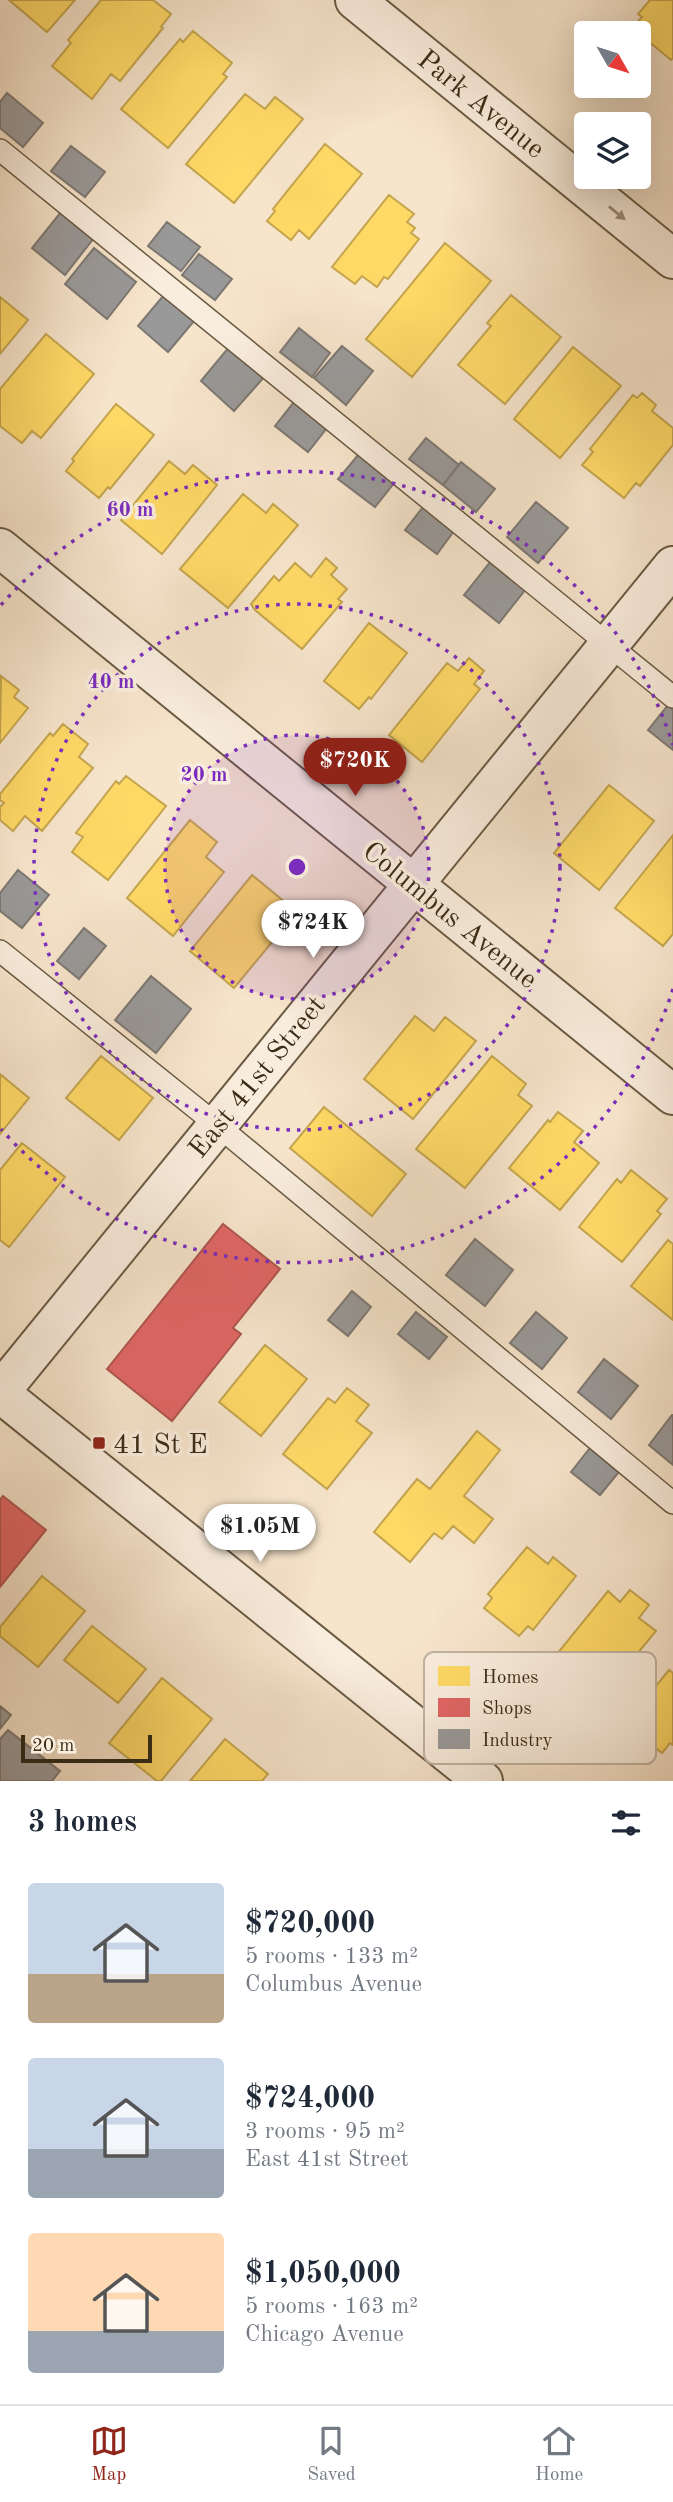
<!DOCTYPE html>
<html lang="en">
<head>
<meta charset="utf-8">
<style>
  :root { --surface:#fff; --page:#f6f6f7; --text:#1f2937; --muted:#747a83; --line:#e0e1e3; --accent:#8f2418 }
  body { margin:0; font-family:"Old Standard TT",serif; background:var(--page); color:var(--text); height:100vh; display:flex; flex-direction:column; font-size:26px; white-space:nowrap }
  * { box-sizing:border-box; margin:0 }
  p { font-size:23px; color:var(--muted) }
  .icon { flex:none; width:38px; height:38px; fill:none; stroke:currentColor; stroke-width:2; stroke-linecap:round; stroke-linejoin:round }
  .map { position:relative; height:1781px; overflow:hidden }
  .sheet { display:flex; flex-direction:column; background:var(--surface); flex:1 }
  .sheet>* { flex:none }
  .needle { width:46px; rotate:129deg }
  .fabs { position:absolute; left:574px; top:21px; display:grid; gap:14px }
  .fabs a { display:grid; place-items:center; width:77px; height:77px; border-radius:7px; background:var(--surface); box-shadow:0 7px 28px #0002; font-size:35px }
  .scale { position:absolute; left:21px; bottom:18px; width:131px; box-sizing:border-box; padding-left:7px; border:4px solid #3b2c16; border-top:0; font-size:19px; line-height:24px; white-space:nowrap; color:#3b2c16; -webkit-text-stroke:5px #f9eddd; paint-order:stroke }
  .price { position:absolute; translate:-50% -60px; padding:0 16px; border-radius:24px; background:#fff; color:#222; font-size:23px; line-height:46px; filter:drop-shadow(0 2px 4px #0008) }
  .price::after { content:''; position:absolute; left:50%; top:42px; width:21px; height:16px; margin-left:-10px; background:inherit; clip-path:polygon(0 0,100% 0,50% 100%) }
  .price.on { background:var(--accent); color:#fff }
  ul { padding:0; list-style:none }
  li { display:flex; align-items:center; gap:21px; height:175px; padding:0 28px }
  li span { display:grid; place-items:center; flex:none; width:196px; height:140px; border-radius:7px; color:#555 }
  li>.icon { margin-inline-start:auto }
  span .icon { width:84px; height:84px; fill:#fffc; stroke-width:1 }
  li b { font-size:30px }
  h2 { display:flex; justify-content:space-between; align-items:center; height:84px; padding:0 28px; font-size:30px }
  .dock { display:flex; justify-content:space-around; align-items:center; height:98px; border-top:2px solid var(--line); background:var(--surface); font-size:19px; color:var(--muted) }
  .dock a { display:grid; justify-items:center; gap:4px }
  .dock .on { color:var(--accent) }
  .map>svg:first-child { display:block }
  .homes { fill:#ffd966; stroke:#c4a54e; stroke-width:2 }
  .shops { fill:#e06666; stroke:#ae554e; stroke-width:2 }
  .industry { fill:#999; stroke:#7d7872; stroke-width:2 }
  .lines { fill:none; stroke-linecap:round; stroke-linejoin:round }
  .service-casing { stroke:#6a5a43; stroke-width:24 }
  .minor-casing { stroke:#6a5a43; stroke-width:42 }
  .tertiary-casing { stroke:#6a5a43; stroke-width:42 }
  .service { stroke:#f9eddd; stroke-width:21 }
  .minor { stroke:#f9eddd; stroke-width:38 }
  .tertiary { stroke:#f9eddd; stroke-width:38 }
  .oneway { fill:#9a8c7a }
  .ring { fill:none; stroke:#7b2cbf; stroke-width:3.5; stroke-dasharray:3.5 7 }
  .poi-dot { fill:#8f2418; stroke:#f9eddd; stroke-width:2.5 }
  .labels { text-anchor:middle; stroke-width:7; stroke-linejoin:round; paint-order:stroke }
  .street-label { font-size:28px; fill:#3b2c16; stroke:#f9eddd }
  .poi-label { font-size:28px; fill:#3b2c16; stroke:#f9eddd; text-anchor:start }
  .key { fill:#f9eddd; stroke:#c0b3a1; stroke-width:2 }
  .key-label { font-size:19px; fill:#3b2c16 }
  .centre { fill:#7b2cbf; stroke:#f9eddd; stroke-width:3.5 }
  .ring-label { font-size:21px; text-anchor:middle; font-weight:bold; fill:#7b2cbf; stroke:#f9eddd; stroke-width:7; stroke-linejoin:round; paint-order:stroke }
</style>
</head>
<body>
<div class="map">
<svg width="673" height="1781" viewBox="0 0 673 1781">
  <rect width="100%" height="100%" fill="#f6e4cb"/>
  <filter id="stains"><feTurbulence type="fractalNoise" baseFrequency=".00286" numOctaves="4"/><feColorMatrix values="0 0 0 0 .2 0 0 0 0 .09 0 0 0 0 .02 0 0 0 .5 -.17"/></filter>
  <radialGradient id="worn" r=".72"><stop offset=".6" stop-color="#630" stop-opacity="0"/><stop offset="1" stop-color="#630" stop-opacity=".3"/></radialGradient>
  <path class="homes" d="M 9,0 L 75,0 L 47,32 Z
    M 101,0 L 153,0 L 171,14 L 161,27 L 163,28 L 120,81 L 111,74 L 92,99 L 52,66 L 71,43 L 68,40 Z
    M 650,0 L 673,0 L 673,58 L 671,60 L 632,28 L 642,17 L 638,14 Z
    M 193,31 L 232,63 L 223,74 L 227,77 L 168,148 L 121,109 L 180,39 L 183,42 Z
    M 245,94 L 265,109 L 275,97 L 303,119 L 234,203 L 186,164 Z
    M 325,144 L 362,174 L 309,239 L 299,230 L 291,240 L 267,221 L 275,211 L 273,209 Z
    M 389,195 L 414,214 L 407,222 L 415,228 L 411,233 L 419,239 L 388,279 L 384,277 L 377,287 L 362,276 L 355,284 L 332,267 Z
    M 445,243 L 491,281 L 412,377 L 366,339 Z
    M 511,295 L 561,337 L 505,404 L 458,365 L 491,326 L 487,323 Z
    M 0,297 L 28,320 L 0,354 Z
    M 46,334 L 94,374 L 41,438 L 32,431 L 22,443 L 0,426 L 0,389 Z
    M 573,347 L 621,386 L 560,458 L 514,419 Z
    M 642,393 L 656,405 L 652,411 L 673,428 L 673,445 L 640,486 L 636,483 L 624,498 L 582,465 L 593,452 L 590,449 L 633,395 L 637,398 Z
    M 116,404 L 154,435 L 110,489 L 108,487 L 99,498 L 66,471 L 74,461 L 72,459 Z
    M 169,461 L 185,474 L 193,465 L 217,485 L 162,554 L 121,520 Z
    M 243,494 L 266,513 L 273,504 L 298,525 L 228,608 L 180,569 Z
    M 326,558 L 337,568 L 331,575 L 347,589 L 338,599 L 342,602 L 302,649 L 255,610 L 251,604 L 274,576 L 279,581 L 295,563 L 311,577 Z
    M 369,623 L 407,653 L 371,699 L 369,697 L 359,709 L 324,681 Z
    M 469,658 L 484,671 L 474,684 L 480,689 L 422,762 L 389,735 L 447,663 L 458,671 Z
    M 1,676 L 19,690 L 14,697 L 28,708 L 0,743 Z
    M 63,724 L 88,744 L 79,757 L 93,768 L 42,831 L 25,816 L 13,831 L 0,820 L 0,807 L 4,803 L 0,800 L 0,794 L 50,733 L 53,736 Z
    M 126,776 L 166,806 L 108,880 L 72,852 L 83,837 L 76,833 L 116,781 L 119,784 Z
    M 609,785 L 654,821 L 599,890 L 554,853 Z
    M 190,820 L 217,842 L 206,857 L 224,872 L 173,936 L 127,898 Z
    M 673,835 L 673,934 L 663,946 L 615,908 Z
    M 252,875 L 297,912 L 234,988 L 190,951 Z
    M 415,1016 L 434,1031 L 445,1017 L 476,1041 L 413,1119 L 364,1079 Z
    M 101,1056 L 153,1098 L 119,1140 L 66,1098 Z
    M 492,1056 L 526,1084 L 518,1095 L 532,1106 L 465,1188 L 416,1149 Z
    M 0,1074 L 29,1098 L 0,1134 Z
    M 324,1107 L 406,1174 L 372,1216 L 290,1148 Z
    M 558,1112 L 583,1131 L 574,1142 L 599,1163 L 560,1210 L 509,1168 L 548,1120 L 550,1122 Z
    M 22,1143 L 65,1177 L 9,1247 L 0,1240 L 0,1170 Z
    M 631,1170 L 667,1199 L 657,1211 L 661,1214 L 622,1262 L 579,1227 L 617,1179 L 621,1183 Z
    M 668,1240 L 673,1244 L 673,1320 L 631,1286 Z
    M 265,1345 L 307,1379 L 261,1436 L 219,1402 Z
    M 347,1388 L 369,1405 L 356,1421 L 372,1433 L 327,1489 L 283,1454 L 328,1398 L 335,1403 Z
    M 477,1431 L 500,1450 L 464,1496 L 493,1519 L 474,1543 L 453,1526 L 442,1539 L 434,1533 L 410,1562 L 374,1532 L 417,1479 L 430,1489 Z
    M 527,1547 L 548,1564 L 553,1557 L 576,1576 L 533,1630 L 528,1626 L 519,1636 L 484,1608 L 492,1598 L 488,1594 Z
    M 42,1576 L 85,1611 L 38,1667 L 0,1636 L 0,1627 Z
    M 630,1590 L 649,1605 L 639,1618 L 656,1631 L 596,1704 L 548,1665 L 608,1591 L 620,1602 Z
    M 92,1626 L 146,1669 L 118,1703 L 64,1660 Z
    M 669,1670 L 673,1673 L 673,1745 L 670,1743 L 662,1753 L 631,1728 L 639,1717 L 634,1713 Z
    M 162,1678 L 212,1719 L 161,1781 L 157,1781 L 109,1743 Z
    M 225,1739 L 268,1774 L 262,1781 L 190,1781 Z"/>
  <path class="shops" d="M 223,1224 L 280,1269 L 233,1328 L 241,1334 L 172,1421 L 107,1369 Z
    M 3,1496 L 46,1530 L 0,1587 L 0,1500 Z"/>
  <path class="industry" d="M 7,93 L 43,123 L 23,147 L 0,128 L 0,102 Z
    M 71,146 L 105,172 L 85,197 L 51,171 Z
    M 61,212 L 94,238 L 65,275 L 32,248 Z
    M 167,222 L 200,247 L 181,271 L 148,246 Z
    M 94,248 L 136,282 L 107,319 L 65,284 Z
    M 199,254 L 232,279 L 215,300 L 182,275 Z
    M 164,295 L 194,321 L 168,352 L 138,326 Z
    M 299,328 L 330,353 L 312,377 L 280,352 Z
    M 230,346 L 265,376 L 234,411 L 201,381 Z
    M 342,346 L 373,371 L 346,405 L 314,378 Z
    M 294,402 L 327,428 L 308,452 L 275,426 Z
    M 426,438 L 459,465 L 443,485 L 409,459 Z
    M 359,454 L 395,482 L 375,507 L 338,479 Z
    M 461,462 L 495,489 L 476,512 L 443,485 Z
    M 536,502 L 568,528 L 538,563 L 507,537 Z
    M 423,507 L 454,531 L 437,554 L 405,530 Z
    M 491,561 L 526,589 L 499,623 L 464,595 Z
    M 668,705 L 673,710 L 673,750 L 648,730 Z
    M 18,870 L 49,895 L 22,928 L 0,911 L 0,893 Z
    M 84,928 L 106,946 L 79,979 L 57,961 Z
    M 151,976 L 191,1009 L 156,1053 L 115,1020 Z
    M 475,1239 L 513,1270 L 485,1306 L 446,1275 Z
    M 352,1291 L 371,1307 L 348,1336 L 328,1320 Z
    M 416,1312 L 447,1337 L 429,1359 L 398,1334 Z
    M 536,1312 L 567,1338 L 542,1369 L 510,1343 Z
    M 604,1359 L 638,1386 L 611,1419 L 578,1392 Z
    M 672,1415 L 673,1415 L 673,1465 L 649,1445 Z
    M 590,1448 L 619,1472 L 600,1495 L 571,1472 Z
    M 0,1706 L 11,1715 L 0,1729 Z
    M 8,1730 L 60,1771 L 52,1781 L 0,1781 L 0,1739 Z"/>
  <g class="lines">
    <defs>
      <path id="service" d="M 0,150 L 673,697
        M 0,951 L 217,1125 L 673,1503"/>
      <path id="minor" d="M 0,548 L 673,1095
        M 0,1392 L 673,566"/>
      <path id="tertiary" d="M 355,0 L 673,259
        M 0,1393 L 483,1781"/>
    </defs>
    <use href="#service" class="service-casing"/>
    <use href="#minor" class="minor-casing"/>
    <use href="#tertiary" class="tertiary-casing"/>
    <use href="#service" class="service"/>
    <use href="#minor" class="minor"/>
    <use href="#tertiary" class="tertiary"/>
  </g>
  <defs><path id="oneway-solid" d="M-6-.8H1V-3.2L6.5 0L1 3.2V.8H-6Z" transform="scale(1.75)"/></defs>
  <use class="oneway" href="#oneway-solid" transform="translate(617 213) rotate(39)"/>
  <circle cx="297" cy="867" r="132" fill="#7b2cbf" fill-opacity=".12"/>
  <g class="ring">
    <circle cx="297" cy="867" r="132"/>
    <circle cx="297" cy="867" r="263"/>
    <path d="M673 989A395 395 0 0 1 1 1129M1 605A395 395 0 0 1 673 745"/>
  </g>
  <rect class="poi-dot" x="92" y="1436" width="14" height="14" rx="3.5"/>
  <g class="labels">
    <g class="street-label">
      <text transform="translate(482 103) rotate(39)" y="10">Park Avenue</text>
      <text transform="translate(451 914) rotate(39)" y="10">Columbus Avenue</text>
      <text transform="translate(256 1076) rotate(-51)" y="10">East 41st Street</text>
    </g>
    <g class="poi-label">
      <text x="113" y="1453">41 St E</text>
    </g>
  </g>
  <rect x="424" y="1652" width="232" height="112" rx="10" class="key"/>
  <rect x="438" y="1666" width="32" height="20" fill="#ffd966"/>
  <rect x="438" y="1698" width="32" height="19" fill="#e06666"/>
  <rect x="438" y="1729" width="32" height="20" fill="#999"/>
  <g class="key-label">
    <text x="482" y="1683">Homes</text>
    <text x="482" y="1714">Shops</text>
    <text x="482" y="1746">Industry</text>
  </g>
  <circle cx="297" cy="867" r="10" class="centre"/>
  <g class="ring-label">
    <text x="130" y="516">60 m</text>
    <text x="111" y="688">40 m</text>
    <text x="204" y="781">20 m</text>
  </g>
  <rect width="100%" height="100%" filter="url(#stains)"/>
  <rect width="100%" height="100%" fill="url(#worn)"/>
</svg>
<div class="fabs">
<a><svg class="needle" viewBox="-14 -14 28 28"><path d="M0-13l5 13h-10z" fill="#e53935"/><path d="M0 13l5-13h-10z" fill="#747a83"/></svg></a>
<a><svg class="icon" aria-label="layers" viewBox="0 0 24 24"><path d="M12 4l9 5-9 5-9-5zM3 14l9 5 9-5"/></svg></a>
</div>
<div class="scale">20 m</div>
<b class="price on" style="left:355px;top:798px">$720K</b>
<b class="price" style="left:313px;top:960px">$724K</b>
<b class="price" style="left:260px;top:1564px">$1.05M</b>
</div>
<section class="sheet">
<h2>3 homes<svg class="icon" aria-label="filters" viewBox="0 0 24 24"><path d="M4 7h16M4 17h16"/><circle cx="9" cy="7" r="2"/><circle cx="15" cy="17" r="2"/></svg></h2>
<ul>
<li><span style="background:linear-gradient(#c9d6e8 65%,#b9a48a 0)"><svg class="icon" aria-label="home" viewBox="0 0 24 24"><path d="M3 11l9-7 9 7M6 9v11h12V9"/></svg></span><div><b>$720,000</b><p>5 rooms · 133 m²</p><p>Columbus Avenue</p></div></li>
<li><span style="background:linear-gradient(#c9d6e8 65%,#9aa5b1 0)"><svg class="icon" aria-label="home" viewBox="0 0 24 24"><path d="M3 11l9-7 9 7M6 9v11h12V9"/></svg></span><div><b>$724,000</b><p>3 rooms · 95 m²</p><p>East 41st Street</p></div></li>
<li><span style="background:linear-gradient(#ffd9b3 70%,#9aa5b1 0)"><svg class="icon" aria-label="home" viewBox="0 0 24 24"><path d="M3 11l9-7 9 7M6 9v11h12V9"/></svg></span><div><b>$1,050,000</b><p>5 rooms · 163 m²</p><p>Chicago Avenue</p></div></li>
</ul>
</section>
<nav class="dock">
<a class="on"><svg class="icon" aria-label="map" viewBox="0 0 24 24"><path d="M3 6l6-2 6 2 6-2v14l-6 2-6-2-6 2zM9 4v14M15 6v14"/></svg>Map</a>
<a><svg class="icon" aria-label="saved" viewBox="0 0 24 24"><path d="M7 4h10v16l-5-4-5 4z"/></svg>Saved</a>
<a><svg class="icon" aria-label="home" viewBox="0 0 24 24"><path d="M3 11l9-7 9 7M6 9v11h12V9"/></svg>Home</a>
</nav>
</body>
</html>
